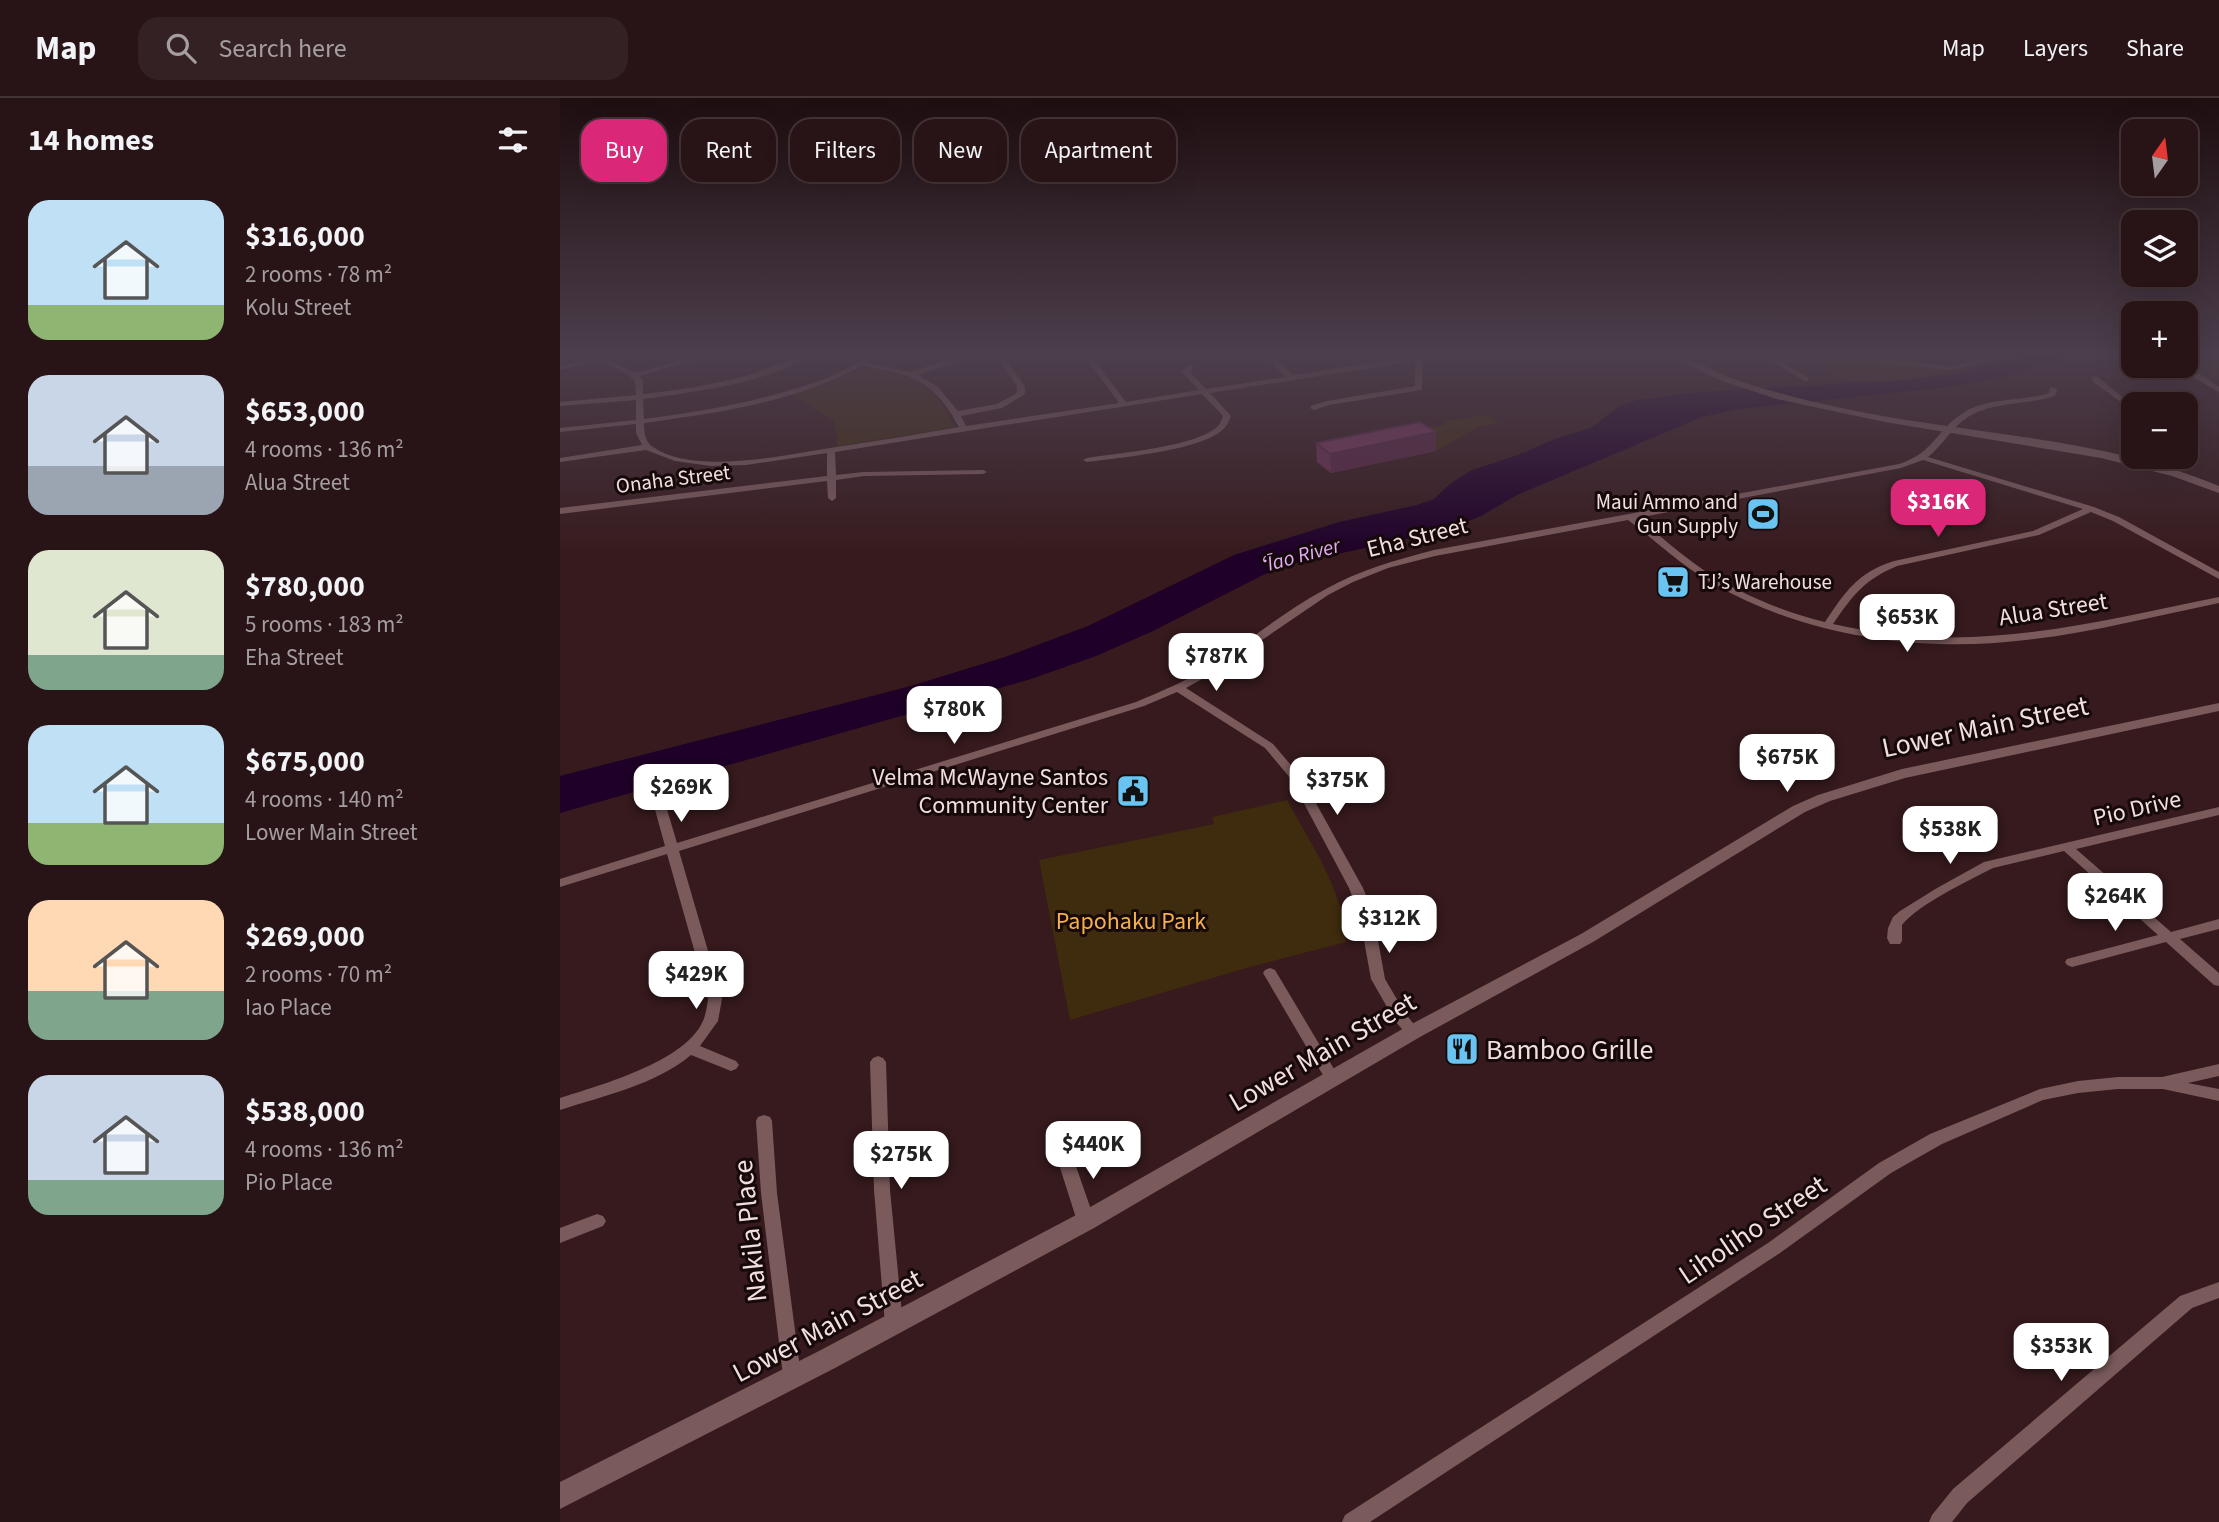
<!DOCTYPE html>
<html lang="en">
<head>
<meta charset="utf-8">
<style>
  :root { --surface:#281416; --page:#342123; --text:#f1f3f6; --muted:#a59ea1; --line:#443335; --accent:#db2777 }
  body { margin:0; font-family:"Source Sans 3",sans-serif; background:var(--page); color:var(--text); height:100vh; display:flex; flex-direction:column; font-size:26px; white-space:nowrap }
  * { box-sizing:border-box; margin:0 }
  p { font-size:23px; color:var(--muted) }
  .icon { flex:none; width:38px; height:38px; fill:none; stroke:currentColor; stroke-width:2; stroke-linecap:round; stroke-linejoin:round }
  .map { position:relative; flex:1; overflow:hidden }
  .drawer { display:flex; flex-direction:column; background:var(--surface); width:560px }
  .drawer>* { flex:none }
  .banner { position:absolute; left:21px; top:21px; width:665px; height:63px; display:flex; gap:14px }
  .needle { width:46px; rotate:14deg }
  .controls { position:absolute; left:1561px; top:21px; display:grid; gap:14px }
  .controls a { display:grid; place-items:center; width:77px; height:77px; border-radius:14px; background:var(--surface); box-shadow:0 7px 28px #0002,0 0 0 2px var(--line); font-size:35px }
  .price { position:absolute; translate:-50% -60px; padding:0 16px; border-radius:14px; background:#fff; color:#222; font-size:23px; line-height:46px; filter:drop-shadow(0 2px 4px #0008) }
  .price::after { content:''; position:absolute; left:50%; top:42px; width:21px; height:16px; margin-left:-10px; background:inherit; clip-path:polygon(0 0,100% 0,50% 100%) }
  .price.selected { background:var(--accent); color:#fff }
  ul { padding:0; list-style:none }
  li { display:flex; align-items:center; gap:21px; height:175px; padding:0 28px }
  li span { display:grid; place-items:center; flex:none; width:196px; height:140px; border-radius:21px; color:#555 }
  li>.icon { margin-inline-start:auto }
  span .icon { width:84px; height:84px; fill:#fffc; stroke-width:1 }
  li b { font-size:30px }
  h2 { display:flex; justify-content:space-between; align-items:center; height:84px; padding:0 28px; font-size:30px }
  .pill { padding:0 24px; border-radius:21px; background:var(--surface); box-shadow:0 7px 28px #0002,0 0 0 2px var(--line); font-size:24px; line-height:63px }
  .pill.selected { background:var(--accent); color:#fff }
  header { display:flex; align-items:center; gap:42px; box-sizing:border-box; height:98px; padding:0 35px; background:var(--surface); border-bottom:2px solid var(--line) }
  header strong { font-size:33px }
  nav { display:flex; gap:38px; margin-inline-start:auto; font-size:24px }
  .search { width:490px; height:63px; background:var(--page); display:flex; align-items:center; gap:18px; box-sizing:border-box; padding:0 24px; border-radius:21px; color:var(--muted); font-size:26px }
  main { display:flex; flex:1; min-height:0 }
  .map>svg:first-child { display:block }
  .green { fill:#3f2b0d }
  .water { fill:#1f0028 }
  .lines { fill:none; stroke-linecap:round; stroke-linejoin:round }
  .minor { fill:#7a5a5b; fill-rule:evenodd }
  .tertiary { fill:#7a5a5b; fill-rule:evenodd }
  .wall { fill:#6b2e51 }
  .shaded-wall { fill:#572542 }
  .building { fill:#7c355e; stroke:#572542; stroke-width:2 }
  .labels { text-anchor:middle; stroke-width:6; stroke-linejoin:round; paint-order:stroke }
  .far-street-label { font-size:21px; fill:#f2dedf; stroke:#15090a }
  .far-poi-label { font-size:21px; fill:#f2dedf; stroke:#15090a; text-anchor:end }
  .far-water-label { font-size:21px; font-style:italic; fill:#e3adf4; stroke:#15090a }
  .street-label { font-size:24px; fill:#f2dedf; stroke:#15090a }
  .poi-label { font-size:24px; fill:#f2dedf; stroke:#15090a; text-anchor:end }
  .park-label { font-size:24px; fill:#f6b04b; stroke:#15090a }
  .near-street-label { font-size:28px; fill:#f2dedf; stroke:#15090a }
  .near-poi-label { font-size:28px; fill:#f2dedf; stroke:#15090a; text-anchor:start }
</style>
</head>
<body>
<header>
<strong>Map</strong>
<div class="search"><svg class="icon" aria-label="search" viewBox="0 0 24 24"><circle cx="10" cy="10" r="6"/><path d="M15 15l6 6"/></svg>Search here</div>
<nav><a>Map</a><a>Layers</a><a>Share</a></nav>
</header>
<main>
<section class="drawer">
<h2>14 homes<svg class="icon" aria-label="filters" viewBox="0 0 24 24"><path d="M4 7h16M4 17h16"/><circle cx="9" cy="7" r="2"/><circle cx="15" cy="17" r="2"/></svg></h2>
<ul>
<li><span style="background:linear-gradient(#bfe0f5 75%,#8fb573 0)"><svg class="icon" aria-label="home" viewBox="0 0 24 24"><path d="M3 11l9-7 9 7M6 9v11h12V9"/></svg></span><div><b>$316,000</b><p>2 rooms · 78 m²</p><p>Kolu Street</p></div></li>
<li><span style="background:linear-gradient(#c9d6e8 65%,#9aa5b1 0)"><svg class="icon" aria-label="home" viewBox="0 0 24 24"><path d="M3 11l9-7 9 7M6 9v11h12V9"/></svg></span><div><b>$653,000</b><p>4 rooms · 136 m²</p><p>Alua Street</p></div></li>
<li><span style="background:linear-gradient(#dfe7d0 75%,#7fa58c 0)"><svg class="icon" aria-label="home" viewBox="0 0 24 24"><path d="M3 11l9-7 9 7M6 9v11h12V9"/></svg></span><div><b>$780,000</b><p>5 rooms · 183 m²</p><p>Eha Street</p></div></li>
<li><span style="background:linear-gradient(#bfe0f5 70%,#8fb573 0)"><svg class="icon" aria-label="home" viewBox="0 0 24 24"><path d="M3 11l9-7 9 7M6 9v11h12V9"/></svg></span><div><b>$675,000</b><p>4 rooms · 140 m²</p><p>Lower Main Street</p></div></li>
<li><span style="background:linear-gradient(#ffd9b3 65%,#7fa58c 0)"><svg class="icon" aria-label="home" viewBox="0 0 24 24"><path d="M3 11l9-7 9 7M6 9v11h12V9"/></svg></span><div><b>$269,000</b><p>2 rooms · 70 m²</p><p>Iao Place</p></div></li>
<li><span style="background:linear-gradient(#c9d6e8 75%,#7fa58c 0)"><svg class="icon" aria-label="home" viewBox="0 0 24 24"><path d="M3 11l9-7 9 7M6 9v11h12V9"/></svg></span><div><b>$538,000</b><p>4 rooms · 136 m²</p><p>Pio Place</p></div></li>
</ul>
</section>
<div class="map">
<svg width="1659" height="1424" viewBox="0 0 1659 1424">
  <rect width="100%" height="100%" fill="#361a1d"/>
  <path class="green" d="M 1626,259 L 1659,259 L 1659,280 L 1646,280 L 1626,267 Z
    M 1331,263 L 1386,273 C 1360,281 1281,294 1263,269 L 1274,264 Z
    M 312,270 C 360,280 373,285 395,329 L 278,348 L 274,323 L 233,297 L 302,271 Z
    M 927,317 L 939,325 L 918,329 L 876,353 L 771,375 L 755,362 L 803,351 L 865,330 L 883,327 L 886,323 Z
    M 727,702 C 751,746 784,793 786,844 L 690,869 L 510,922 L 479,762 L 654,726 L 652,719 Z"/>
  <path class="water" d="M 1465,259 L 1507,259 L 1442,279 L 1389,289 L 1179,311 L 1142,319 L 957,397 L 921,418 L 884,433 L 731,466 L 705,476 L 593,533 L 536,558 L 471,581 L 0,715 L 0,678 L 351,588 L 445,559 L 528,528 L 674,457 L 779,424 L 857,407 L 874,401 L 891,385 L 912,372 L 958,357 L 997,340 L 1033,329 L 1059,308 L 1077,302 L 1139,294 L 1344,282 L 1395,276 Z"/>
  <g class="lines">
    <path class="minor" d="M 34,259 L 43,259 L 75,275 L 133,259 L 144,259 L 79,278 L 83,282 L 83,296 C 117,292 152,287 186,278 C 205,273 229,259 248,259 C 209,284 130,295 83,301 L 84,321 C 136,314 187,306 237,290 C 251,286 265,281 278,275 C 291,269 303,259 317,259 L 308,265 L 351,274 L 385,262 L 412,259 L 358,277 L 378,289 L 398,313 L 437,306 L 457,295 L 457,288 L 437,259 L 444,259 L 465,288 L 465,296 L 442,310 L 401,318 L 406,328 L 559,305 L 528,263 L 527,259 L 534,259 L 534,262 L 566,304 L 639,292 L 622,274 L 629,267 L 633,269 L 630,274 L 646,291 L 726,279 L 706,259 L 713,259 L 733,277 L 851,259 L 868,259 L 862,262 L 862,292 L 769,307 L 754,312 L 750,310 L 751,308 L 767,303 L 855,288 L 855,263 L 650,295 L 671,318 C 669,321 669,325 666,328 C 650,352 556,360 527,364 L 523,362 L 527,360 C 557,355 637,349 658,328 C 660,326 662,321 663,318 L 642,296 L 275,354 L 276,377 L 304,374 L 423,372 L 427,374 L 423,376 L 304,378 L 276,382 L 276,400 L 272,403 L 268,400 L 267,383 L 0,416 L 0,410 L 267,378 L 267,355 L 186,367 L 151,368 L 115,363 L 86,352 L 0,364 L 0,360 L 82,347 L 76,335 L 76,326 L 0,334 L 0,330 L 76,322 L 76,302 L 0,308 L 0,304 L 76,297 L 75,283 L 67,276 L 38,262 L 0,272 L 0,268 ZM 302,268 C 352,276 374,282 399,329 C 360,336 322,342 283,348 C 234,355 136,379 93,349 C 85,344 84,334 84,325 C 158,315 235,304 302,268 Z
      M 1307,259 L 1391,268 L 1432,259 L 1445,259 L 1391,272 L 1305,263 L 1222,264 L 1248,279 L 1248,283 L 1245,283 L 1210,262 L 1213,260 Z
      M 1634,276 L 1640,276 L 1659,289 L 1659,294 L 1634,280 Z
      M 1532,279 L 1538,279 L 1573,308 L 1573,313 L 1532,283 Z
      M 1490,289 L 1497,291 L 1495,298 C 1467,307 1433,303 1408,319 C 1392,329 1383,347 1368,359 L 1534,409 L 1559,419 L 1659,474 L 1659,481 L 1553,423 L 1531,414 L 1479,437 L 1337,468 C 1304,482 1293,497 1273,526 C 1412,558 1524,526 1659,499 L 1659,505 C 1595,518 1531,535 1466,542 C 1360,555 1246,539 1152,485 C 1122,468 1096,443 1068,422 L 875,458 L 828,470 L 793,484 L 768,497 L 658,572 L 626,590 L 713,646 L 742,680 L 803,790 L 813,815 L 825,881 L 845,915 L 860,934 L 858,938 L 853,939 L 848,938 L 835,923 L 811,881 L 799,815 L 789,790 L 731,681 L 705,650 L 617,594 L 584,608 L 119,753 L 162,901 L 158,923 L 140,948 L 176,963 L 179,967 L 176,971 L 171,973 L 131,957 C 95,987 43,998 0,1012 L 0,1000 C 40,987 125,964 143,923 C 146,916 147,908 148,901 L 107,756 L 0,789 L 0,781 L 105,748 L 94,708 L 96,705 L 100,704 L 106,708 L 117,745 L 576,604 C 602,593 629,582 653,566 C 690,542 725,513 764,492 C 799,472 836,462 874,452 L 1339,366 C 1375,354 1375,333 1403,315 C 1429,299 1461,304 1489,295 ZM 1363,362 L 1523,411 L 1473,433 L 1334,463 C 1298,474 1285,494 1265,524 C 1223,514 1181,496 1145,473 C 1121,457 1100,437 1077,420 L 1341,370 Z
      M 1659,709 L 1659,717 L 1516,751 L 1611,834 L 1659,821 L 1659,831 L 1620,841 L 1659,875 L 1659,888 L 1654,887 L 1606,844 L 1512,869 L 1507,867 L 1505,864 L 1507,861 L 1598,837 L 1504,753 L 1433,770 C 1408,783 1359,806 1342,827 L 1342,843 L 1340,846 L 1330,846 L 1327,840 L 1328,830 L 1333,819 L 1340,813 L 1377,790 L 1424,764 Z
      M 710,870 L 715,872 L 777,976 L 780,980 L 777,984 L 772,986 L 767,984 L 703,875 L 705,872 Z
      M 318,958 L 323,960 L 326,964 L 330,1092 L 343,1226 L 340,1232 L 334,1234 L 328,1232 L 325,1226 L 314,1092 L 310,964 L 313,960 Z
      M 1659,966 L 1659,978 L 1628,985 L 1659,991 L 1659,1003 L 1603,991 L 1558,991 L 1518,995 L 1483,1002 L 1382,1046 L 1331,1075 L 1220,1155 L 810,1424 L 782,1424 L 785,1417 L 1208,1145 L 1319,1065 L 1370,1036 L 1480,991 L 1518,983 L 1558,979 L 1602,979 Z
      M 204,1017 L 210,1019 L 212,1023 L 217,1095 L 241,1278 L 239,1284 L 232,1287 L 225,1284 L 223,1278 L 201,1095 L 196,1023 L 198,1019 Z
      M 503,1047 L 509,1049 L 511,1054 L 535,1123 L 532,1128 L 526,1130 L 520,1128 L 517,1123 L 495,1054 L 497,1049 Z
      M 37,1116 L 43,1118 L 46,1123 L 43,1128 L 0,1145 L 0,1130 Z
      M 1659,1184 L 1659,1200 L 1632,1210 L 1407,1405 L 1392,1424 L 1369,1424 L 1372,1417 L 1393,1391 L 1620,1198 Z"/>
    <path class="tertiary" d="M 1111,259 C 1132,259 1151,272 1171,280 C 1202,291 1235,300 1268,307 C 1397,337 1536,336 1659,388 L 1659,395 L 1612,378 L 1541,360 L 1325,324 L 1217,301 L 1162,283 Z
      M 1659,605 L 1659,613 L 1345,680 L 1270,703 L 1245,714 L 1033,844 L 860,939 L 534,1130 L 275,1270 L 0,1411 L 0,1384 L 257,1254 L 518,1116 L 846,929 L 1021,836 L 1233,708 L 1258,697 L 1342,671 Z"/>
  </g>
  <path class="wall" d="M 876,334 L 876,353 L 771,375 L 757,364 L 756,345 Z"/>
  <path class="shaded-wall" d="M 876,334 L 876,353 L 771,375 L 770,356 Z"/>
  <path class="building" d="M 860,324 L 876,334 L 770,356 L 756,345 Z"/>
  <linearGradient id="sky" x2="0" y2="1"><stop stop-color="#1e0e10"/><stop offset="0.56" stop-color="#4c3e4c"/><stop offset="1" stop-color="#4c3e4c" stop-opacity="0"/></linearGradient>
  <rect width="1659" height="459" fill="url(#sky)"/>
  <defs>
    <symbol id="stadium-square" viewBox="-11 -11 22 22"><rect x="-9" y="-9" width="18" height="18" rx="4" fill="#69c4f1" stroke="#15090a"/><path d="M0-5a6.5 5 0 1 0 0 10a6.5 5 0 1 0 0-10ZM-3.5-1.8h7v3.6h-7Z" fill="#111"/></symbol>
    <symbol id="supermarket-square" viewBox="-11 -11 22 22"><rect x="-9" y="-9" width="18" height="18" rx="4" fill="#69c4f1" stroke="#15090a"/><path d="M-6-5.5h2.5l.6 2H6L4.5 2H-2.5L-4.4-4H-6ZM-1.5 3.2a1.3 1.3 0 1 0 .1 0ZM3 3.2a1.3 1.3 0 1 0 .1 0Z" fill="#111"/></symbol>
    <symbol id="civic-square" viewBox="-11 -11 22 22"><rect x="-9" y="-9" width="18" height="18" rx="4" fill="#69c4f1" stroke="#15090a"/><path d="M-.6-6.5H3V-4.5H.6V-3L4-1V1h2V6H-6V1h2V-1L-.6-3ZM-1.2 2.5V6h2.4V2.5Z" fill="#111"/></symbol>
    <symbol id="restaurant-square" viewBox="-11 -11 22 22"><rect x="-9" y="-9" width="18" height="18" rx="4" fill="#69c4f1" stroke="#15090a"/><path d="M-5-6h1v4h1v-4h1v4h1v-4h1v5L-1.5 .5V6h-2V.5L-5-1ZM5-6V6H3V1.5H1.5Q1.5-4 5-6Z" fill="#111"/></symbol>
  </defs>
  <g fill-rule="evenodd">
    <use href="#stadium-square" x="1184" y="397" width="38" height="38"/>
    <use href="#supermarket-square" x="1094" y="465" width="38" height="38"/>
    <use href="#civic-square" x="554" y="674" width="38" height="38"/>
    <use href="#restaurant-square" x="883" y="932" width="38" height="38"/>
  </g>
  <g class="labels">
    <g class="far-street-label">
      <text transform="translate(113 381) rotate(-7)" y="7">Onaha Street</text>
    </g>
    <g class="far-poi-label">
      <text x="1178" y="411">Maui Ammo and<tspan x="1178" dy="24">Gun Supply</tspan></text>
      <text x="1138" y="491" text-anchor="start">TJ’s Warehouse</text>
    </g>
    <g class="far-water-label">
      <text transform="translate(741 457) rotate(-15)" y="7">ʻĪao River</text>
    </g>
    <g class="street-label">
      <text transform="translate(857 439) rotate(-14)" y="8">Eha Street</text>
      <text transform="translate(1493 511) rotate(-9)" y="8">Alua Street</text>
      <text transform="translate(1577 710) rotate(-13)" y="8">Pio Drive</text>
    </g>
    <g class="poi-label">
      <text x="548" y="687">Velma McWayne Santos<tspan x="548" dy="28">Community Center</tspan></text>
    </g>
    <g class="park-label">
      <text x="571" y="831">Papohaku Park</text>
    </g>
    <g class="near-street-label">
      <text transform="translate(1425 628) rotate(-12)" y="10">Lower Main Street</text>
      <text transform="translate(762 953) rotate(-30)" y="10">Lower Main Street</text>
      <text transform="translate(1192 1131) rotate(-34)" y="10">Liholiho Street</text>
      <text transform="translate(189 1133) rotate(-96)" y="10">Nakila Place</text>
      <text transform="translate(267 1227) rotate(-28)" y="10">Lower Main Street</text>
    </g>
    <g class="near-poi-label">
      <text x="926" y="961">Bamboo Grille</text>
    </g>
  </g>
</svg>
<div class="controls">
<a><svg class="needle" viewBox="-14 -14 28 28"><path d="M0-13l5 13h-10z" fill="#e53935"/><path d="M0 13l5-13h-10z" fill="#a59ea1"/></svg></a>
<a><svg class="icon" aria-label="layers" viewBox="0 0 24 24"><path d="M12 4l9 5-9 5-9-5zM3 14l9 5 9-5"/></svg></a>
<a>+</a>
<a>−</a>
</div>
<b class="price selected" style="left:1378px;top:441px">$316K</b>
<b class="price" style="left:1347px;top:556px">$653K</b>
<b class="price" style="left:656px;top:595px">$787K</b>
<b class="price" style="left:394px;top:648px">$780K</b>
<b class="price" style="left:1227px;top:696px">$675K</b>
<b class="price" style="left:777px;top:719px">$375K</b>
<b class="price" style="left:121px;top:726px">$269K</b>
<b class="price" style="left:1390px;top:768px">$538K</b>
<b class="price" style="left:1555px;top:835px">$264K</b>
<b class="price" style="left:829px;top:857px">$312K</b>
<b class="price" style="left:136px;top:913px">$429K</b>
<b class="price" style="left:533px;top:1083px">$440K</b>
<b class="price" style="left:341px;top:1093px">$275K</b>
<b class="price" style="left:1501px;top:1285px">$353K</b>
<div class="banner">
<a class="pill selected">Buy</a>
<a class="pill">Rent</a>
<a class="pill">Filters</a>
<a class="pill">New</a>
<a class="pill">Apartment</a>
</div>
</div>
</main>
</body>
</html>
